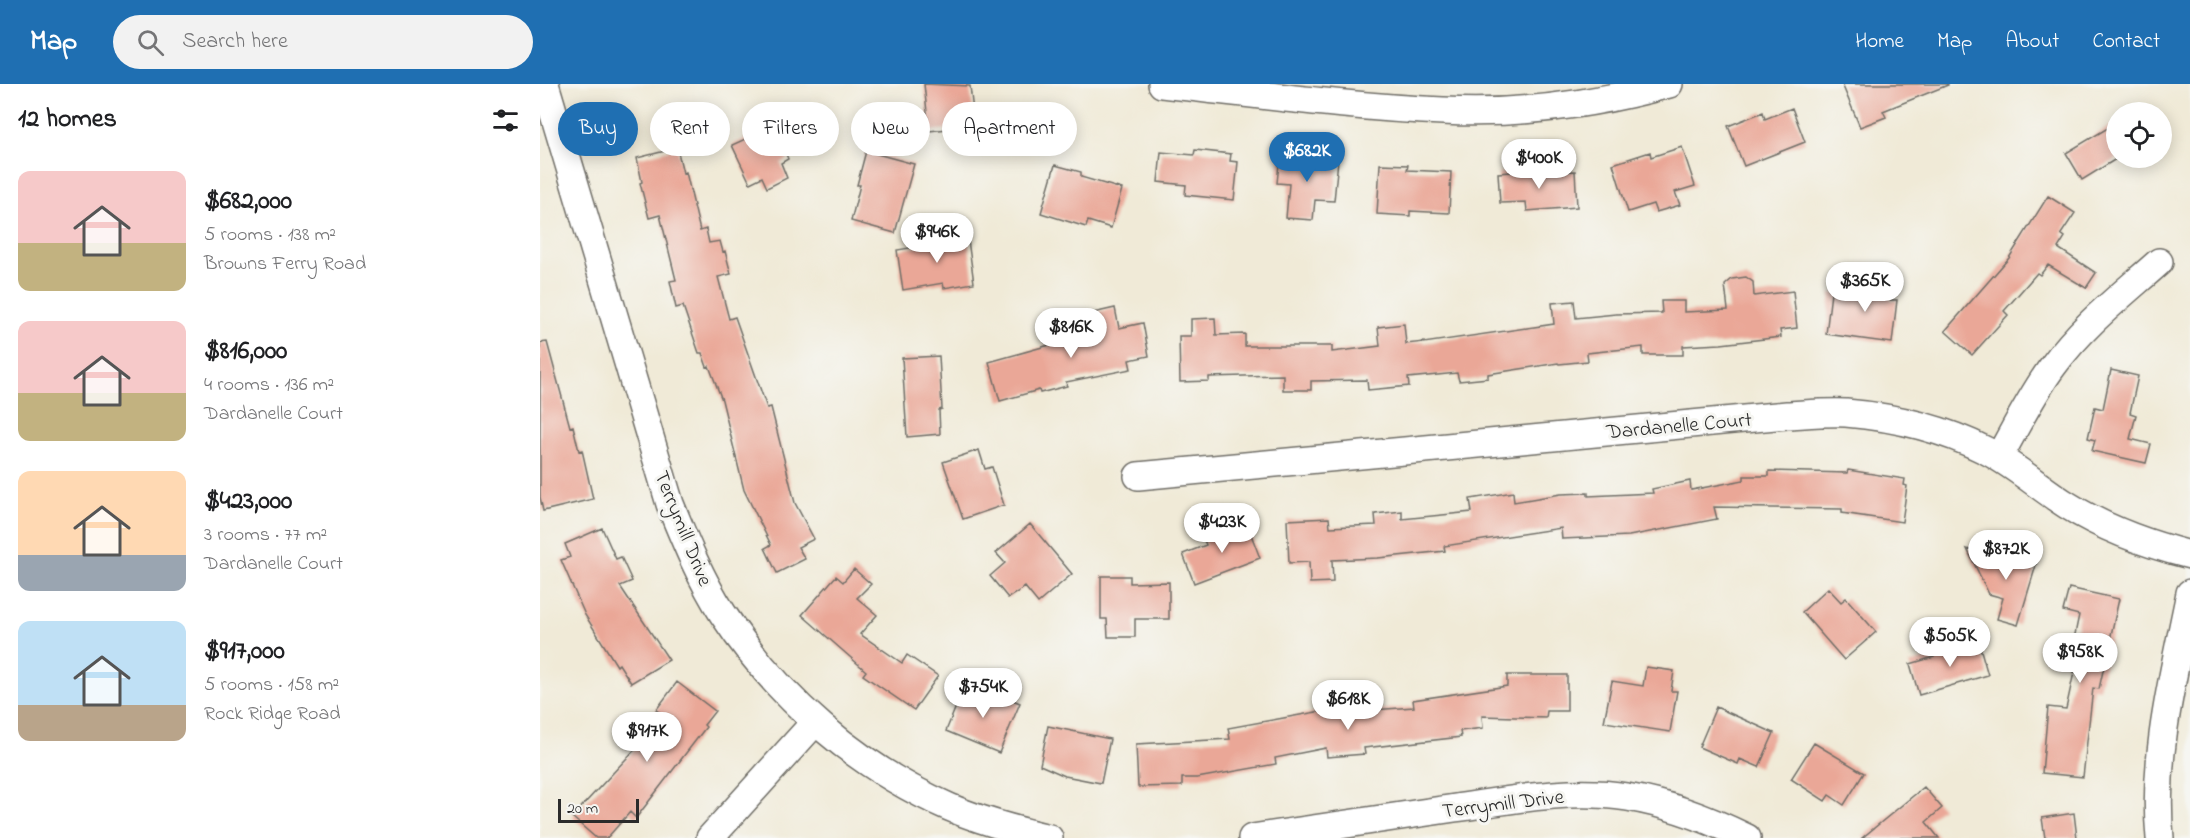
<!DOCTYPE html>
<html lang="en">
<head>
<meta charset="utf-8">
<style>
  :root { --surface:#fff; --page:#f2f2f2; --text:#202124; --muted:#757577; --accent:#1f6fb2 }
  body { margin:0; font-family:"Indie Flower",sans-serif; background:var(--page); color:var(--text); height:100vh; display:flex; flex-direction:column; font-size:22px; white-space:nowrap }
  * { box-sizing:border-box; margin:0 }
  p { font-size:20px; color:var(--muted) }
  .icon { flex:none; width:33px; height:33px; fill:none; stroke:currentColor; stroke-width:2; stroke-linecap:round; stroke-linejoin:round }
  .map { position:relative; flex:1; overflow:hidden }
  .sheet { display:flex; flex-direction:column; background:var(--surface); width:540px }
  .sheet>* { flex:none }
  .top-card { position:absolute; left:18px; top:18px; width:570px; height:54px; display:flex; gap:12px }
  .controls { position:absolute; left:1566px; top:18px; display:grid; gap:12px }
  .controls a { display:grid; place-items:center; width:66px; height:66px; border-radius:50%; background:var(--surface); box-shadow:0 3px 15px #0003; font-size:30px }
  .scale { position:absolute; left:18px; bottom:15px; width:81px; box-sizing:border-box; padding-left:6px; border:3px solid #2b2b2b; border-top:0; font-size:16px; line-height:21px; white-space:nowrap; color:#2b2b2b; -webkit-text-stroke:4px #f6f6f2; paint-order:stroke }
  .price { position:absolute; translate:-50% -51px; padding:0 14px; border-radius:21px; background:#fff; color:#222; font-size:20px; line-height:39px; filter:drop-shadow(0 2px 3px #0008) }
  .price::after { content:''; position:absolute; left:50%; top:36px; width:18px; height:14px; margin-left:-9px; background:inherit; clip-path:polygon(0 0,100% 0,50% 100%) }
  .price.on { background:var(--accent); color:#fff }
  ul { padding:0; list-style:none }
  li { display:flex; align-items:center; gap:18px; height:150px; padding:0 18px }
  li span { display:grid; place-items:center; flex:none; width:168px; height:120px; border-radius:12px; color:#555 }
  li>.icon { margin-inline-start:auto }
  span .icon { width:72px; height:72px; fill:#fffc; stroke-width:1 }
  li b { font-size:26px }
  h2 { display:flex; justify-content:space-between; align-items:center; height:72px; padding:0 18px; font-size:26px }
  .chip { padding:0 21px; border-radius:27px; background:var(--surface); box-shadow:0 3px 15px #0003; font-size:21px; line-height:54px }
  .chip.on { background:var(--accent); color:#fff }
  header { display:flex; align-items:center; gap:36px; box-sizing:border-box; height:84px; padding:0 30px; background:var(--accent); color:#fff }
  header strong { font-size:28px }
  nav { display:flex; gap:33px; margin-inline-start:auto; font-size:21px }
  .search { width:420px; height:54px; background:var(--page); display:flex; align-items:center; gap:15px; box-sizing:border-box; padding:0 21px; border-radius:33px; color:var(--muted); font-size:22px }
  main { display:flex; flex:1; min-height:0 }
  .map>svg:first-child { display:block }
  .building { fill:#eaa797 }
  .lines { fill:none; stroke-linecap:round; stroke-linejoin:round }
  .minor-casing { stroke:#706e67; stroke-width:30 }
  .minor { stroke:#fff; stroke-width:27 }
  .labels { text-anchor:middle; stroke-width:6; stroke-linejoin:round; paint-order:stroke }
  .street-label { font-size:21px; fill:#2b2b2b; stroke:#f6f6f2 }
</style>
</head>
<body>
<header>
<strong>Map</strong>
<div class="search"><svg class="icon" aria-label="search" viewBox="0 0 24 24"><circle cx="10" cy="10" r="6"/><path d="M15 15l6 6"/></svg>Search here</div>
<nav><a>Home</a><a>Map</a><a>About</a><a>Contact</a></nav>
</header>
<main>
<section class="sheet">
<h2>12 homes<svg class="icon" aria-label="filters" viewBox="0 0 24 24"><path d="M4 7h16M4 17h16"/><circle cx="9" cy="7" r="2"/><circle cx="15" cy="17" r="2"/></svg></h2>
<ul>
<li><span style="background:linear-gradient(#f6c9c9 60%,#c2b280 0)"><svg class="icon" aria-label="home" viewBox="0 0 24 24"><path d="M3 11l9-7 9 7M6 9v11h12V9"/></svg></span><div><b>$682,000</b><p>5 rooms · 138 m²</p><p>Browns Ferry Road</p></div></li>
<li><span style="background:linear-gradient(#f6c9c9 60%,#c2b280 0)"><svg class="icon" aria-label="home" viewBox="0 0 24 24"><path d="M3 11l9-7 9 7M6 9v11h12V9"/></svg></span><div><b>$816,000</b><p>4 rooms · 136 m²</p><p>Dardanelle Court</p></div></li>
<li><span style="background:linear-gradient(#ffd9b3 70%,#9aa5b1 0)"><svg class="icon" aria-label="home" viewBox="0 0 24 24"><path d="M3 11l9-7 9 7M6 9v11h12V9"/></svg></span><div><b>$423,000</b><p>3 rooms · 77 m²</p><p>Dardanelle Court</p></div></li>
<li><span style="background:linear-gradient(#bfe0f5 70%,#b9a48a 0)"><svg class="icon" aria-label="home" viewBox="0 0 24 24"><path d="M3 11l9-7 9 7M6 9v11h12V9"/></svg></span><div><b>$917,000</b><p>5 rooms · 158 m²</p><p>Rock Ridge Road</p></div></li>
</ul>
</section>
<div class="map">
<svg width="1650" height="754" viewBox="0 0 1650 754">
  <rect width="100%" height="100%" fill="#f6f6f2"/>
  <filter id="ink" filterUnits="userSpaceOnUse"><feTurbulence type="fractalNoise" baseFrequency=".0167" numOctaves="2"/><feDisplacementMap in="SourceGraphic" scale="12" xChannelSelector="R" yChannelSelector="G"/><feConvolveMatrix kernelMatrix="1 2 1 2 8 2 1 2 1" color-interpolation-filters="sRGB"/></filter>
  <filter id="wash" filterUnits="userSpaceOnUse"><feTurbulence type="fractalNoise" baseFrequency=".008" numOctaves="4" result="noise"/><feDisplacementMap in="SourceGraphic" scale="24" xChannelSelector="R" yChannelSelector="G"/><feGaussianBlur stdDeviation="1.35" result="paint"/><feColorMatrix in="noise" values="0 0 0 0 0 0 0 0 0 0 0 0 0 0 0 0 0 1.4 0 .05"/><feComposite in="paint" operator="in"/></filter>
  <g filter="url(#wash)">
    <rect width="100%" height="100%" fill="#f0ead7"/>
    <g id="blocks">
      <path class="building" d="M 384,0 L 430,2 L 434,36 L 426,36 L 427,43 L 389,47 Z
        M 1302,0 L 1408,0 L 1408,1 L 1343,27 L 1346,33 L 1320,43 Z
        M 1252,24 L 1265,58 L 1204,82 L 1188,42 L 1223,28 L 1225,35 Z
        M 247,36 L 257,59 L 244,65 L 248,75 L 241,79 L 247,94 L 227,104 L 222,93 L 210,99 L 192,61 Z
        M 1576,39 L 1576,75 L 1542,96 L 1526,69 Z
        M 1142,63 L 1155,102 L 1135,108 L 1140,121 L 1116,128 L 1113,120 L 1088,128 L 1073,80 L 1110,68 L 1111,73 Z
        M 137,64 L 143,89 L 146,88 L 160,147 L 166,145 L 169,159 L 180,157 L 183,168 L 185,167 L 191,190 L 178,193 L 189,235 L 195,233 L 227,324 L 231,323 L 255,419 L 274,455 L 258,463 L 265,475 L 237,489 L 225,464 L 231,461 L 204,406 L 182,316 L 169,282 L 167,283 L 162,269 L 159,269 L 143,222 L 136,224 L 130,197 L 136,196 L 120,131 L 109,134 L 100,99 L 102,98 L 97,74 Z
        M 655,66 L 691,70 L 690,77 L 698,78 L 694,116 L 645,111 L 646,101 L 618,98 L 621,68 L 654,71 Z
        M 326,67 L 374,80 L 355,149 L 311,137 L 320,101 L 317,101 Z
        M 740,70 L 798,76 L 794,117 L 775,116 L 773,136 L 746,134 L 749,100 L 737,99 Z
        M 840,80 L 868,81 L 867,86 L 911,88 L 909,129 L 870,127 L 870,132 L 837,130 Z
        M 515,81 L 541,88 L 541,93 L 582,105 L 571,144 L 548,137 L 546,143 L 501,129 Z
        M 985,87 L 985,89 L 1035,87 L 1037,123 L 987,127 L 986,118 L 960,119 L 958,89 Z
        M 1508,112 L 1535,129 L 1521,150 L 1525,153 L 1518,164 L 1556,189 L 1546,204 L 1508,181 L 1500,191 L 1497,189 L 1464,227 L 1468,231 L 1432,271 L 1405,247 L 1469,174 Z
        M 427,149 L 434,199 L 404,204 L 403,199 L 363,206 L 357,166 L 401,159 L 400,153 Z
        M 1332,191 L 1354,193 L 1351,216 L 1357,216 L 1352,259 L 1286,250 L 1291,209 L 1330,213 Z
        M 1206,193 L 1213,198 L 1214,212 L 1253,207 L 1257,244 L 1240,246 L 1241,253 L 1181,260 L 1143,262 L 1143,271 L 1103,271 L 1103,263 L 1047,269 L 1048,277 L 1019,280 L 1018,279 L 948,290 L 948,294 L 919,297 L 917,289 L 868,294 L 869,302 L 828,306 L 827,296 L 771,297 L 771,306 L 743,306 L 743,291 L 669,293 L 669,297 L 640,298 L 639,252 L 651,252 L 651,235 L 675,234 L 676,251 L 705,250 L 705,262 L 792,262 L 792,268 L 840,262 L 838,243 L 864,240 L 866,260 L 884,258 L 884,259 L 1014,240 L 1012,219 L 1034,217 L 1036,234 L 1076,230 L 1122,229 L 1121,217 L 1144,217 L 1144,228 L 1188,226 L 1185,201 L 1192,195 Z
        M 575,224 L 579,244 L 603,239 L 609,272 L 589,276 L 591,285 L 526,298 L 527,302 L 500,309 L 499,306 L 460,317 L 449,278 L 556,248 L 553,229 Z
        M 7,258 L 30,343 L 33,342 L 39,367 L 42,366 L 53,415 L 3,427 L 0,413 L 0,259 Z
        M 399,272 L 402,325 L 399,326 L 400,350 L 367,353 L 362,274 Z
        M 1571,286 L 1598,292 L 1590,329 L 1596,331 L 1590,355 L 1611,360 L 1606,379 L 1552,367 L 1555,356 L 1548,354 L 1555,323 L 1563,325 Z
        M 439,366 L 445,385 L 452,383 L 464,421 L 423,435 L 403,378 Z
        M 1308,386 L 1365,395 L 1364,401 L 1367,402 L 1362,438 L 1302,429 L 1302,425 L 1174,423 L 1177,435 L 1089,452 L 1022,455 L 1021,444 L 904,462 L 905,467 L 838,474 L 792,476 L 793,498 L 770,499 L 769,478 L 749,479 L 747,436 L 789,434 L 790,443 L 836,441 L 835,430 L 862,427 L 862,435 L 932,428 L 930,415 L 973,408 L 974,418 L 1021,410 L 1048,409 L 1048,412 L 1113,409 L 1112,405 L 1150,397 L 1151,406 L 1204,396 L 1204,392 L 1229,392 L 1229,387 L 1307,389 Z
        M 490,440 L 532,490 L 498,519 L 485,503 L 468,514 L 450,492 L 465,479 L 456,469 Z
        M 707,440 L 720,474 L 654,499 L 643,470 L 666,461 L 664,456 Z
        M 62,444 L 76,475 L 81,473 L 92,497 L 80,502 L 129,576 L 91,599 L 79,580 L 77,582 L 45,531 L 21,476 L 30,473 L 25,460 Z
        M 1427,465 L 1461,475 L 1463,468 L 1497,478 L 1478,541 L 1457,535 L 1463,514 L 1449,510 Z
        M 314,485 L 331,500 L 317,514 L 337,531 L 320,550 L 362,579 L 367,571 L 398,592 L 374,626 L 323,591 L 326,587 L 262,531 L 296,492 L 303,498 Z
        M 561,492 L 590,492 L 590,499 L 629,498 L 629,535 L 595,535 L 595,553 L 568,553 L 567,535 L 561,535 Z
        M 1288,504 L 1301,518 L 1306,514 L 1336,548 L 1304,576 L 1262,528 Z
        M 1529,504 L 1579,515 L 1559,605 L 1553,604 L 1543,693 L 1502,689 L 1508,623 L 1526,625 L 1540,561 L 1533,560 L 1539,531 L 1523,527 Z
        M 1438,556 L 1448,591 L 1379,611 L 1370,580 L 1394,573 L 1392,568 Z
        M 1106,583 L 1134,587 L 1131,607 L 1137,607 L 1130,648 L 1064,638 L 1072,597 L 1103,602 Z
        M 967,591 L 1027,591 L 1027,627 L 1007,627 L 1006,634 L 942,632 L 943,644 L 920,647 L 921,653 L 824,664 L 825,670 L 787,673 L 786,664 L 735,674 L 736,680 L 657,694 L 642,694 L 642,702 L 598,703 L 596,660 L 690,655 L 688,644 L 804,623 L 804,628 L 874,623 L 873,616 L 967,602 Z
        M 137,598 L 175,627 L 164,641 L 166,643 L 96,734 L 90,728 L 67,754 L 56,754 L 32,733 L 99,661 L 95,658 L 119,628 L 116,626 Z
        M 424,603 L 453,615 L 455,609 L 480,619 L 459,669 L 406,647 Z
        M 1176,623 L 1234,649 L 1219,683 L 1200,675 L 1198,680 L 1159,663 Z
        M 508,642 L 570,655 L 561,699 L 525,692 L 500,681 Z
        M 1274,659 L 1324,689 L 1304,721 L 1289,711 L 1285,717 L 1251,695 Z
        M 1384,703 L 1402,724 L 1386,738 L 1399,754 L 1322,754 Z
        M 1534,729 L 1537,754 L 1505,754 L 1502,734 Z"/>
    </g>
  </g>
  <g filter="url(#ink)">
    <use href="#blocks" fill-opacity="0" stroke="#706e67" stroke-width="1.5"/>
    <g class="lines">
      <defs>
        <path id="minor" d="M 5,0 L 130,420 C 145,457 161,496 183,530 C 239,615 316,682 409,723 C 441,737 475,746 509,754
          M 622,0 C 715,10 809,23 903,27 C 978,31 1056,20 1129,0
          M 1459,373 C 1476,343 1492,310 1513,282 C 1542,242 1582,211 1619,178
          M 598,392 L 1247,331 C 1266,330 1287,328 1306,329 C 1354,333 1404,345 1447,367 C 1476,382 1500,404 1527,421 C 1565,445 1607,460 1650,471
          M 170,754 L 275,638
          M 712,754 C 780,744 847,734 915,724 C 971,716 1030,704 1087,713 C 1129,720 1169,735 1207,754
          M 1620,754 C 1612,671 1634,589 1650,509"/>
      </defs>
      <use href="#minor" class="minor-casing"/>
      <use href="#minor" class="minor"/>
    </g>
  </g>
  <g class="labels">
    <g class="street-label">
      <text transform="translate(1139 341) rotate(-5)" y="7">Dardanelle Court</text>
      <text transform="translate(144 444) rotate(68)" y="7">Terrymill Drive</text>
      <text transform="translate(963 719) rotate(-7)" y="7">Terrymill Drive</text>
    </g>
  </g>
</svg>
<div class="controls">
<a><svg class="icon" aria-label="locate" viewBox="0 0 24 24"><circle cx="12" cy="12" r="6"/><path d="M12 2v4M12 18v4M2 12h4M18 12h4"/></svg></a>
</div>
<div class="scale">20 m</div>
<b class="price on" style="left:767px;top:99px">$682K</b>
<b class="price" style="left:999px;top:106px">$400K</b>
<b class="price" style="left:397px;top:180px">$946K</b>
<b class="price" style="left:1325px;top:229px">$365K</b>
<b class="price" style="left:531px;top:275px">$816K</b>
<b class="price" style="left:682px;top:470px">$423K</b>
<b class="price" style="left:1466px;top:497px">$872K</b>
<b class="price" style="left:1410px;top:584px">$505K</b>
<b class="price" style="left:1540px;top:600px">$958K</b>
<b class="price" style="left:443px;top:635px">$754K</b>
<b class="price" style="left:808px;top:647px">$618K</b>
<b class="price" style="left:107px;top:679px">$917K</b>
<div class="top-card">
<a class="chip on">Buy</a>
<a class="chip">Rent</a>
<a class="chip">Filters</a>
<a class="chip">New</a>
<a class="chip">Apartment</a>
</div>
</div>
</main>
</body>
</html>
